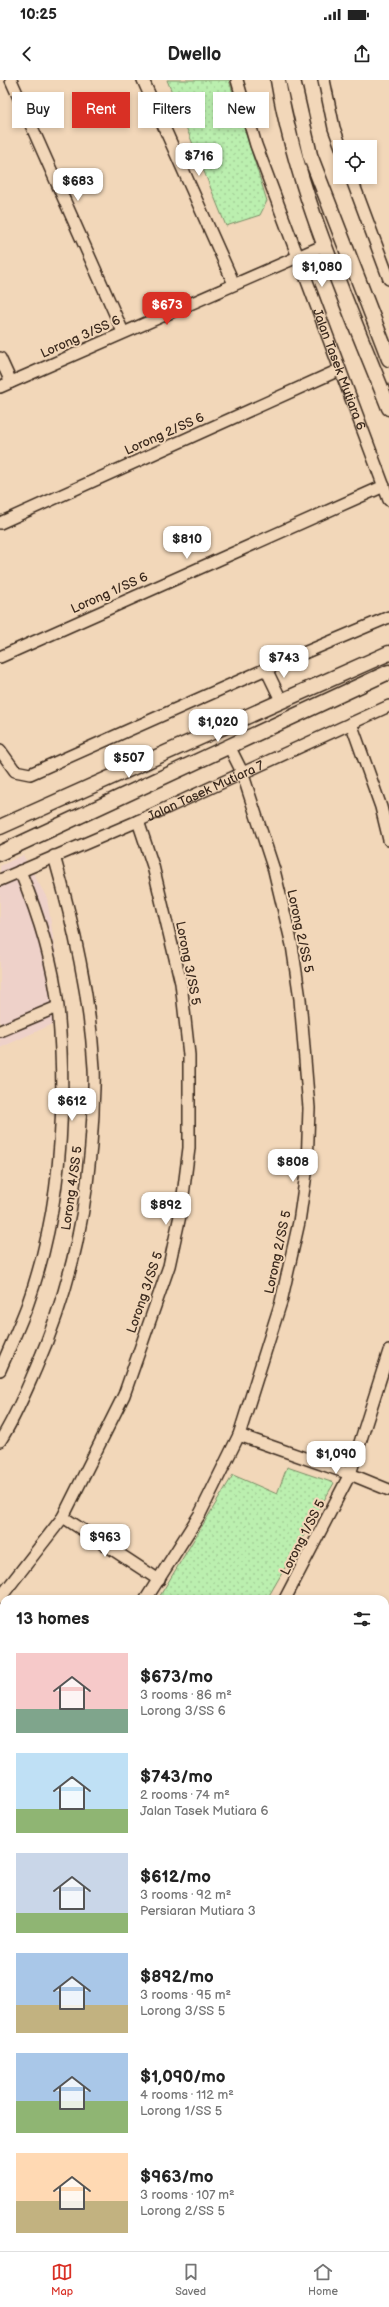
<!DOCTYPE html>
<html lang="en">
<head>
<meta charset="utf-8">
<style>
  :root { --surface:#fff; --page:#f2f2f2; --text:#222; --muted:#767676; --line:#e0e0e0; --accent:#d93025 }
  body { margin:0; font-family:"Balsamiq Sans",sans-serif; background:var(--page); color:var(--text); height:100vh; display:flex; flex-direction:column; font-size:15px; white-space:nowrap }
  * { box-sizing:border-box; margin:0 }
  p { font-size:13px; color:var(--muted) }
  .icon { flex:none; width:22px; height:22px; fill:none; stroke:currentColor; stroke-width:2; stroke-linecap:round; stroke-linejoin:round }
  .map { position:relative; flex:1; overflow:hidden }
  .sheet { position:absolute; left:0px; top:1515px; width:389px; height:656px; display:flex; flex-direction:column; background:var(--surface); border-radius:12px 12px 0 0; box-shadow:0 2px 6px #0003 }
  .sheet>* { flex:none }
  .top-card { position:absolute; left:12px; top:12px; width:365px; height:36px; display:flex; gap:8px }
  .controls { position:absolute; left:333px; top:60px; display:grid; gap:8px }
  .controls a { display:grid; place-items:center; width:44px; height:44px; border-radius:0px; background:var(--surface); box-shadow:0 2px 6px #0003; font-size:20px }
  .price { position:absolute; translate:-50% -34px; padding:0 9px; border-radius:8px; background:#fff; color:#222; font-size:13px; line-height:26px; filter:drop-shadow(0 1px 2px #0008) }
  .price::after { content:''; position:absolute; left:50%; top:24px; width:12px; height:9px; margin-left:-6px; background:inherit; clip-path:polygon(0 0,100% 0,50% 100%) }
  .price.on { background:var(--accent); color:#fff }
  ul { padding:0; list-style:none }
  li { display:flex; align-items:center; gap:12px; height:100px; padding:0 16px }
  li span { display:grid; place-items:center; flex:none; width:112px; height:80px; border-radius:0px; color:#555 }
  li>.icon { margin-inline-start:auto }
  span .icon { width:48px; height:48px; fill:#fffc; stroke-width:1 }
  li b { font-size:17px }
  h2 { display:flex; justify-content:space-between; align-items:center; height:48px; padding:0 16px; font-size:17px }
  .tag { padding:0 14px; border-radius:0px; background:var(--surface); box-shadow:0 2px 6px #0003; font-size:14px; line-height:36px }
  .tag.on { background:var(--accent); color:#fff }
  .status { display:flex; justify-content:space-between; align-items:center; height:28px; padding:0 20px; background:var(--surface); direction:ltr }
  .status svg { height:11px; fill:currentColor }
  header { display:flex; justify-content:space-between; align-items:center; height:52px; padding:0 16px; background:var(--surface); font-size:18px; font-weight:700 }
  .dock { display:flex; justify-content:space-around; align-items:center; height:56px; border-top:1px solid var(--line); background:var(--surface); font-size:11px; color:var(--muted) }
  .dock a { display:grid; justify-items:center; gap:2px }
  .dock .on { color:var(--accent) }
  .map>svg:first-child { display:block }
  .built { fill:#eed1c9 }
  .forest { fill:url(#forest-crowns); stroke:#7b8c66 }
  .park { fill:url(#park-dots); stroke:#7b8c66 }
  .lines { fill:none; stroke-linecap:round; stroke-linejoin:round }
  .minor-casing { stroke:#3b2a1e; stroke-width:14 }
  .tertiary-casing { stroke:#3b2a1e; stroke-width:17 }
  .minor { stroke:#f2d7b9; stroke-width:11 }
  .tertiary { stroke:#f2d7b9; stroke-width:14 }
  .labels { text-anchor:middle; stroke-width:4; stroke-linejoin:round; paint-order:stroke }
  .street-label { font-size:13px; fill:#3b2a1e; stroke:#f2d7b9 }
</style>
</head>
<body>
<div class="status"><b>10:25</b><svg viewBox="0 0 49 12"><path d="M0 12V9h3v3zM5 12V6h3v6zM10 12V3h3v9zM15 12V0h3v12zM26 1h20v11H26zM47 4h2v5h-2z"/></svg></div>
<header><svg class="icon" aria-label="back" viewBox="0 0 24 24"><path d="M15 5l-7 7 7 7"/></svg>Dwello<svg class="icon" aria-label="share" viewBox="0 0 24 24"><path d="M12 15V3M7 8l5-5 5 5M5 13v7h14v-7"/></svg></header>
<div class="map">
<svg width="389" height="2171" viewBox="0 0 389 2171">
  <defs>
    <pattern id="forest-crowns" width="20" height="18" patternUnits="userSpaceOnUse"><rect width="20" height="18" fill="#bbefaf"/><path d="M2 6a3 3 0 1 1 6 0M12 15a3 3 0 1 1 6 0" fill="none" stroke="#a2cd96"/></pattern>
    <pattern id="park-dots" width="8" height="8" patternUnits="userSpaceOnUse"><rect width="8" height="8" fill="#bbefaf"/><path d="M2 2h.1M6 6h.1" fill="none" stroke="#a2cd96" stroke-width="1.8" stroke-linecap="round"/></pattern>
  </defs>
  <rect width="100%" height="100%" fill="#f2d7b9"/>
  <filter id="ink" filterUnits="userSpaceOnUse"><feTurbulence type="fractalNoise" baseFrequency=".025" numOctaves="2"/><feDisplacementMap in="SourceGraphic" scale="8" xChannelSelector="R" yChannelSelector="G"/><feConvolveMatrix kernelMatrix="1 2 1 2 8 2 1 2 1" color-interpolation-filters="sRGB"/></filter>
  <g filter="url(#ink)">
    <path class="built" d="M 23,775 L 47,818 L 66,938 L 0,968 L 0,786 Z
      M 389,1743 L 389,1951 L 385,1953 L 385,1748 Z"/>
    <path class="forest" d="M 385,2158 L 389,2171 L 214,2171 L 213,2167 L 385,2167 Z"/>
    <path class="park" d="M 167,0 L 229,0 L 267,121 L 260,135 L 226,146 Z
      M 287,1387 L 334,1403 L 267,1519 L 158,1519 L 233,1395 L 277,1414 Z"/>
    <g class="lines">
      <defs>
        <g id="minor">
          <path d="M 11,0 L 123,252"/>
          <path d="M 143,0 L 234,204"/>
          <path id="s1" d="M 237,0 L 256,65 L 389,420"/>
          <path d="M 324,0 L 334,48 L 341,67"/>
          <path d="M 351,97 L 389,199"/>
          <path d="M 0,278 L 11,302"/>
          <path d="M 0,307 L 325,165"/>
          <path d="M 0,443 L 339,290"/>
          <path d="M 0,577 L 384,406"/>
          <path d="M 266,589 L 281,620"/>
          <path d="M 351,643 L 381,727 L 389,760"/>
          <path d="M 0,670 L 15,691 L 30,694 L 266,589 L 389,537"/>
          <path id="s2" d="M 0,800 L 138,741 L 389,626"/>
          <path d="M 0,951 L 57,927"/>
          <path d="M 0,1290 C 9,1269 19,1247 27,1226 C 61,1132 67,1026 58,927 C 53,880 38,834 20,791"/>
          <path d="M 239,1355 L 350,1394 L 389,1410"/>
          <path d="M 0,1361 C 15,1338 25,1313 36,1288 C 72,1205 89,1124 93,1034 C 93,1019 95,1003 94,988 C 90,916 74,846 54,776"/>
          <path d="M 63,1437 L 159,1500"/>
          <path d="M 0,1518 L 63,1437 L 124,1315 L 169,1186 L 181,1131 L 189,1068 L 189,975 L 181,903 L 153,786 L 138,741"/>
          <path d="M 146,1519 L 200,1434 L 239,1355 L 281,1222 L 299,1142 L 307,1087 L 309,1028 L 300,919 L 292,865 L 274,790 L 242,692 L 229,666"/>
          <path d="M 285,1519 L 350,1394 L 389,1271"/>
          <path d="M 385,1582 L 389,1574"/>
          <path d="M 0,1683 L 4,1680"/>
          <path d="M 0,1830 L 4,1828"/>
          <path d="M 385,1960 L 389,1957"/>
          <path d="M 0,1974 L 4,1972"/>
          <path d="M 198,2167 L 200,2171"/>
        </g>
        <path id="tertiary" d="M 278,0 C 297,114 347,221 389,328
          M 293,0 L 310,75 L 389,279
          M 0,747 L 389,573
          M 0,773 L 389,592
          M 385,1644 L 389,1638
          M 385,1678 L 389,1672
          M 0,2000 L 4,1998
          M 0,2019 L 4,2017"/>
      </defs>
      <use href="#minor" class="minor-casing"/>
      <use href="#tertiary" class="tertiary-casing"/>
      <use href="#minor" class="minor"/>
      <use href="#tertiary" class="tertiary"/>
    </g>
  </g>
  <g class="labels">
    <g class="street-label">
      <text transform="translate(80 256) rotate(-24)" y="5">Lorong 3/SS 6</text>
      <text dy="5" stroke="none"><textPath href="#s1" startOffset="307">Jalan Tasek Mutiara 6</textPath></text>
      <text transform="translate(164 353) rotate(-24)" y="5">Lorong 2/SS 6</text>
      <text transform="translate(109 512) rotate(-24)" y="5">Lorong 1/SS 6</text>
      <text dy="5" stroke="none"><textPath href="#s2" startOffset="224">Jalan Tasek Mutiara 7</textPath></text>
      <text transform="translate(301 851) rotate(78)" y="5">Lorong 2/SS 5</text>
      <text transform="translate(189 883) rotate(79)" y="5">Lorong 3/SS 5</text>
      <text transform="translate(71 1108) rotate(-82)" y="5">Lorong 4/SS 5</text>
      <text transform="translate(277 1172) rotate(-78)" y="5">Lorong 2/SS 5</text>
      <text transform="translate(144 1212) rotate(-71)" y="5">Lorong 3/SS 5</text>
      <text transform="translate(302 1457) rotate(-63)" y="5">Lorong 1/SS 5</text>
    </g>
  </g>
</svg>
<div class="controls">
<a><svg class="icon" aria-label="locate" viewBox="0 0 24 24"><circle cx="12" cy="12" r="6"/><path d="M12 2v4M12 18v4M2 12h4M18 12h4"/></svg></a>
</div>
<b class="price" style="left:199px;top:97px">$716</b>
<b class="price" style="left:78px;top:122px">$683</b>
<b class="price" style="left:322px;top:208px">$1,080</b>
<b class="price on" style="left:167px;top:246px">$673</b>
<b class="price" style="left:187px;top:480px">$810</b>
<b class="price" style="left:284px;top:599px">$743</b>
<b class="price" style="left:218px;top:663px">$1,020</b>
<b class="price" style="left:129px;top:699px">$507</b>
<b class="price" style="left:72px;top:1042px">$612</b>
<b class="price" style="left:293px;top:1103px">$808</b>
<b class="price" style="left:166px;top:1146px">$892</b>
<b class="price" style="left:336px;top:1395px">$1,090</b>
<b class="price" style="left:105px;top:1478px">$963</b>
<div class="top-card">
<a class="tag">Buy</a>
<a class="tag on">Rent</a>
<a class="tag">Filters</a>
<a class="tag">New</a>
</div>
<section class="sheet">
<h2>13 homes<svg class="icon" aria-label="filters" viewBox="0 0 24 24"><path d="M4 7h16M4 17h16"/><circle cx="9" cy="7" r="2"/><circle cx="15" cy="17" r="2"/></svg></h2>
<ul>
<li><span style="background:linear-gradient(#f6c9c9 70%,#7fa58c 0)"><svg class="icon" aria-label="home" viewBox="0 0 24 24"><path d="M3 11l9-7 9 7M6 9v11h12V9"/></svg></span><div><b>$673/mo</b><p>3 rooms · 86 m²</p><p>Lorong 3/SS 6</p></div></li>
<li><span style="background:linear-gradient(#bfe0f5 70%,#8fb573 0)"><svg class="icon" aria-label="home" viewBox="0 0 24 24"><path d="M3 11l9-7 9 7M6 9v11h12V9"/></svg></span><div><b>$743/mo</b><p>2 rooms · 74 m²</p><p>Jalan Tasek Mutiara 6</p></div></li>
<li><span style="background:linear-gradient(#c9d6e8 75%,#8fb573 0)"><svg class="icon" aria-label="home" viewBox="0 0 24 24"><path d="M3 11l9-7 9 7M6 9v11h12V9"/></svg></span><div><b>$612/mo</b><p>3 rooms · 92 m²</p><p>Persiaran Mutiara 3</p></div></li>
<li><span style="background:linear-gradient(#a9c7e8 65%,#c2b280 0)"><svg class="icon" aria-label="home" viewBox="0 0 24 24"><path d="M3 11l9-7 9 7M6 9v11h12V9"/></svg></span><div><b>$892/mo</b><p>3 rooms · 95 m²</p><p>Lorong 3/SS 5</p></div></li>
<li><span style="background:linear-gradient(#a9c7e8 60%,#8fb573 0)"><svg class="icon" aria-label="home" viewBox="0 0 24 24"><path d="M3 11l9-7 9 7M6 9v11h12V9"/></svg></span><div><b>$1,090/mo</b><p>4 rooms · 112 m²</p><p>Lorong 1/SS 5</p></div></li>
<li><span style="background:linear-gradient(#ffd9b3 60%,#c2b280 0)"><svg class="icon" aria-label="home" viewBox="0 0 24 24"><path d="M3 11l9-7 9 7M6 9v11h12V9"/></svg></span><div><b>$963/mo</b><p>3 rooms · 107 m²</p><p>Lorong 2/SS 5</p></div></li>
</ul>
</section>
</div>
<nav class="dock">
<a class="on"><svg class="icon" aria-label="map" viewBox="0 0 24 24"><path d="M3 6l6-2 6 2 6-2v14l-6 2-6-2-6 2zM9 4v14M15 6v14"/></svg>Map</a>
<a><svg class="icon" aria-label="saved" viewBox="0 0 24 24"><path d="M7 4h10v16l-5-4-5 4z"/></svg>Saved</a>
<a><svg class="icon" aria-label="home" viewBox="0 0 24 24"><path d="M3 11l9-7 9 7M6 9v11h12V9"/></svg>Home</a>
</nav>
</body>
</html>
